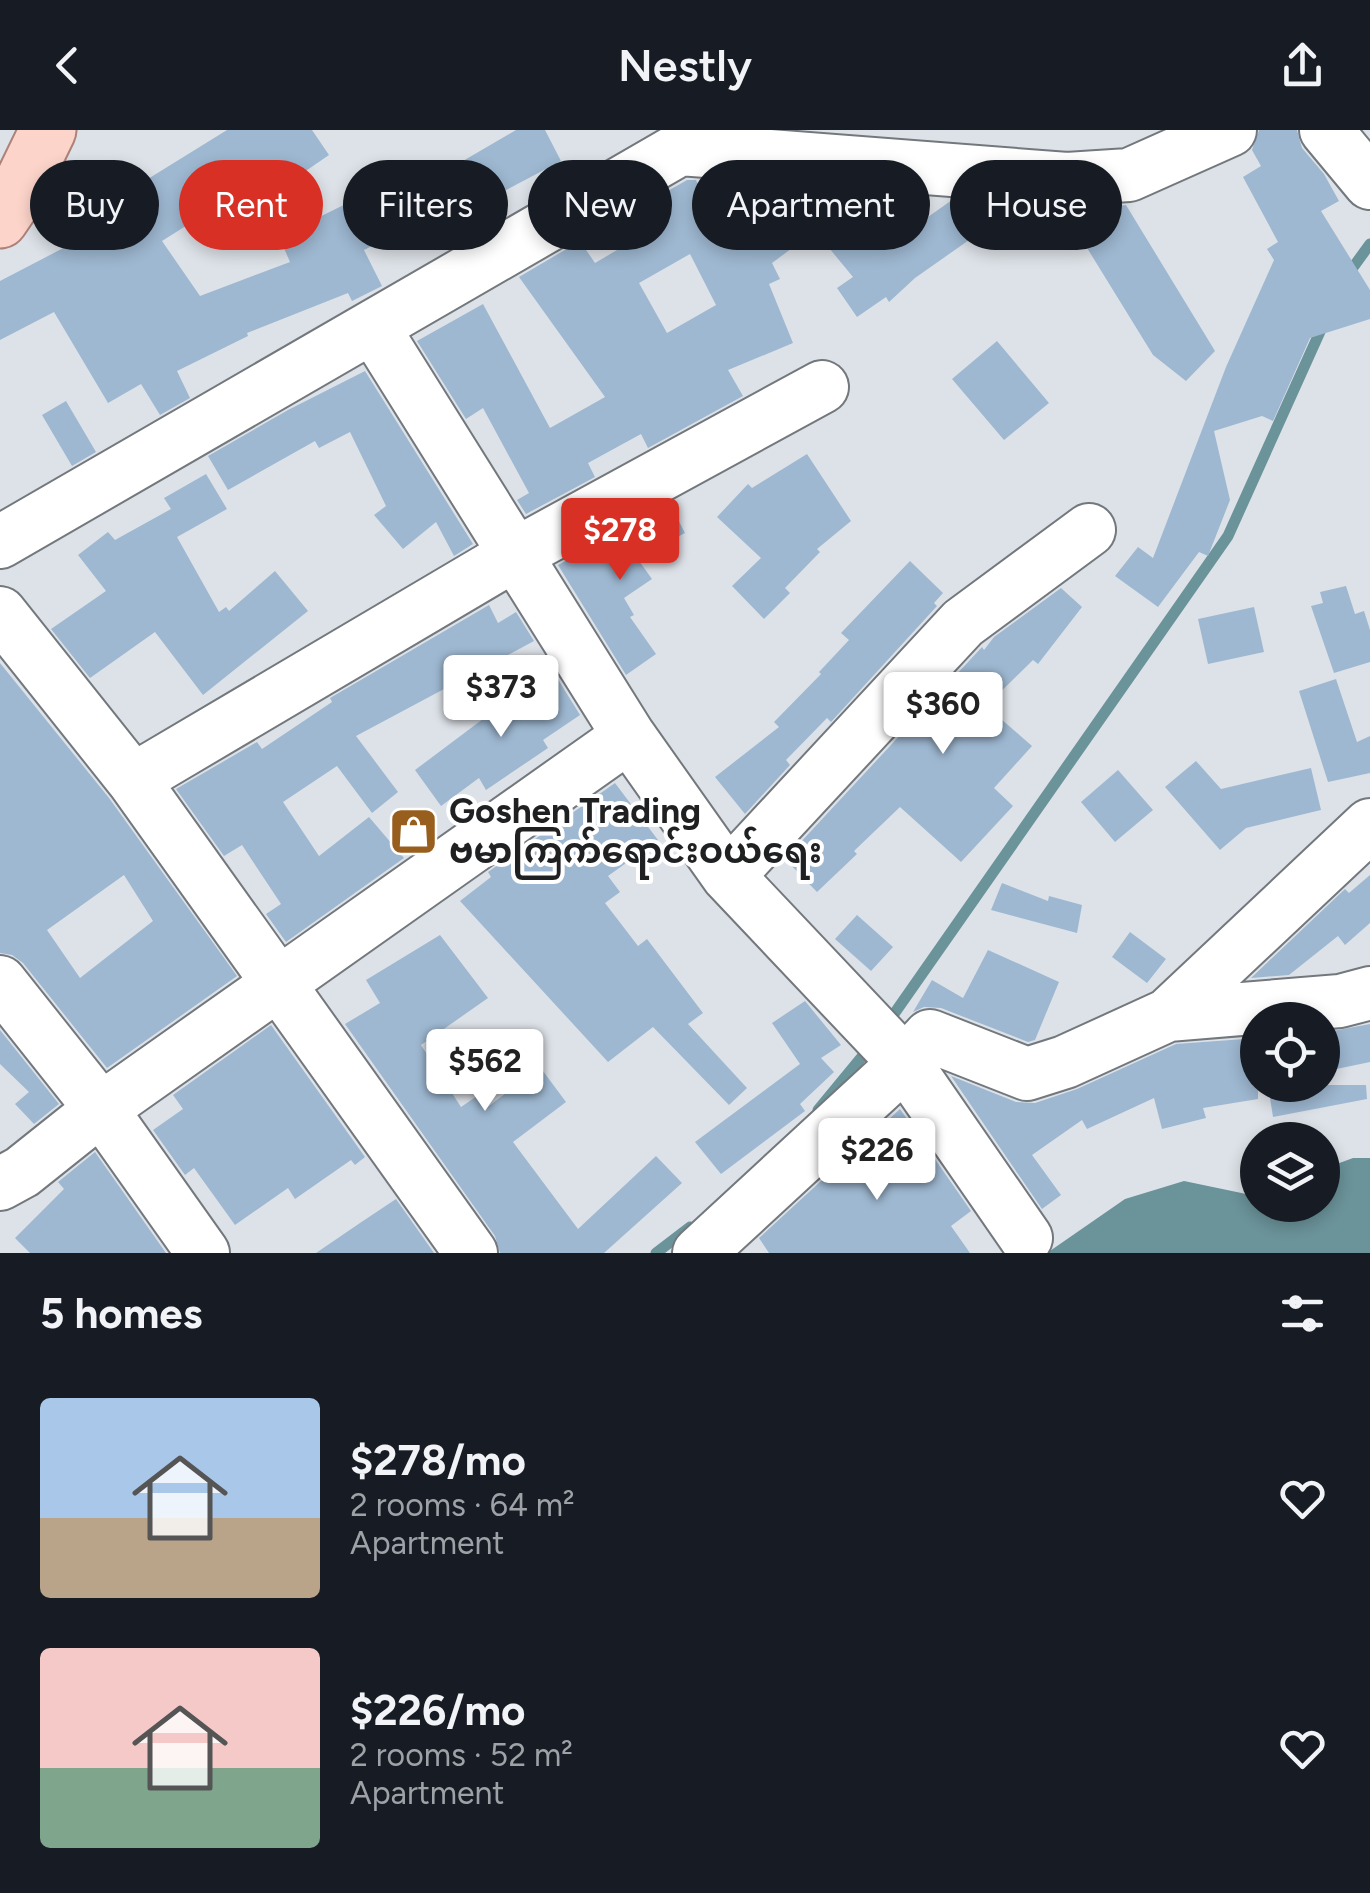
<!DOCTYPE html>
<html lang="en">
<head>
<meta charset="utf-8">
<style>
  :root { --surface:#171b24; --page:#20242c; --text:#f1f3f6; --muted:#9ea1a6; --accent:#d93025 }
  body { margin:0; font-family:Figtree,"Noto Sans Myanmar",sans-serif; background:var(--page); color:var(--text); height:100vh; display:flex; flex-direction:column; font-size:38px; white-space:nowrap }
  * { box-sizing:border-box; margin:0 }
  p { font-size:32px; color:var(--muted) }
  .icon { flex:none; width:55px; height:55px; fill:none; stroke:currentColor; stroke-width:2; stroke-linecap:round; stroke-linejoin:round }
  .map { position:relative; height:1123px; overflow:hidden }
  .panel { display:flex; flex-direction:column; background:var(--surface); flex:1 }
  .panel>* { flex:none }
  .guide { position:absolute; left:30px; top:30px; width:1310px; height:90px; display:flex; gap:20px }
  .buttons { position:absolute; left:1240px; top:872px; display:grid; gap:20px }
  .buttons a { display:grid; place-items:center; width:100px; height:100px; border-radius:50%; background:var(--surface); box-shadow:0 5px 15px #0003; font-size:50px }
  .price { position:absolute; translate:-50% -85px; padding:0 22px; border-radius:10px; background:#fff; color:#222; font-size:32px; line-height:65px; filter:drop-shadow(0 2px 5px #0008) }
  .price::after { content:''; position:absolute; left:50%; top:60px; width:30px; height:22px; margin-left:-15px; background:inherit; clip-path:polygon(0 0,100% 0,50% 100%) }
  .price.selected { background:var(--accent); color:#fff }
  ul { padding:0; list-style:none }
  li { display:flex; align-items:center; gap:30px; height:250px; padding:0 40px }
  li span { display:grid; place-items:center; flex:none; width:280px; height:200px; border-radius:10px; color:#555 }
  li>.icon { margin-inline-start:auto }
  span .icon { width:120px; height:120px; fill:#fffc; stroke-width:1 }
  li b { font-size:42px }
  h2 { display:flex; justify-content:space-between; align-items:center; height:120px; padding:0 40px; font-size:42px }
  .tag { padding:0 35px; border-radius:45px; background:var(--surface); box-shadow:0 5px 15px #0003; font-size:35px; line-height:90px }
  .tag.selected { background:var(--accent); color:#fff }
  header { display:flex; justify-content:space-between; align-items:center; height:130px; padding:0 40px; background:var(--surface); font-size:45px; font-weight:600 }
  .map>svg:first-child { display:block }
  .water { fill:#6b939a }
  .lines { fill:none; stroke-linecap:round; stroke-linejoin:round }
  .stream { stroke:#6b939a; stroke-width:11 }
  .building { fill:#9eb8d1; fill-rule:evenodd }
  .minor-casing { stroke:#73787d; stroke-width:56 }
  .major-casing { stroke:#ad8278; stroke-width:59 }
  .minor { stroke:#fff; stroke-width:52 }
  .major { stroke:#fcd4ca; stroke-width:55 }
  .labels { text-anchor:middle; stroke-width:8; stroke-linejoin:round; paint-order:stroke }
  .poi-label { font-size:35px; font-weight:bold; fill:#1e2022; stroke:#fff; text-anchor:start }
</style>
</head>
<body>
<header><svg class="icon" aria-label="back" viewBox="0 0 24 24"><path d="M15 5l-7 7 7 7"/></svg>Nestly<svg class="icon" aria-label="share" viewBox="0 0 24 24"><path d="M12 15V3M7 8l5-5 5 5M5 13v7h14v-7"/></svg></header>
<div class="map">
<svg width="1370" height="1123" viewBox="0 0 1370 1123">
  <rect width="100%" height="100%" fill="#dde2e8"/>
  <path class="water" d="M 1353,1028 L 1370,1028 L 1370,1123 L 1047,1123 L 1125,1069 L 1184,1051 L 1251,1065 L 1257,1063 L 1258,1075 L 1322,1075 L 1323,1039 Z"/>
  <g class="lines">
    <path class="stream" d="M 1346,147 L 1370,114
      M 887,894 L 1228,406 L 1323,195
      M 818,980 L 870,917
      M 656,1123 L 690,1097"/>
  </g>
  <path class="building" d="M 227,0 L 312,0 L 329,25 L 262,71 L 254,53 L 162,111 L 200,166 L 290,132 L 279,107 L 386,54 L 393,67 L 418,54 L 435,85 L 364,120 L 382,156 L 352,171 L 348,163 L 247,203 L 248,206 L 177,241 L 190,268 L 160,285 L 141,254 L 108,273 L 54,182 L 0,210 L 0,151 L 73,113 L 62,97 L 117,58 L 122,65 Z
    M 516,0 L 545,0 L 561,31 L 470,79 L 444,42 Z
    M 1259,0 L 1297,0 L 1302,18 L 1324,44 L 1339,71 L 1321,81 L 1370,160 L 1370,189 L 1310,208 L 1273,291 L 1262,286 L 1214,301 L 1230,370 L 1208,426 L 1199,422 L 1158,477 L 1115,446 L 1138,417 L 1153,428 L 1226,237 L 1274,130 L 1267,119 L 1278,112 L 1243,47 L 1261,36 L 1252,20 Z
    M 687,50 L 696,50 L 701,61 L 724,52 L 749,54 L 761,86 L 799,58 L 844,62 L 854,75 L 867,64 L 878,64 L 908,101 L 952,70 L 971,72 L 989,96 L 915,148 L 889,172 L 886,167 L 857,187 L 837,158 L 853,147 L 815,101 L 772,133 L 780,149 L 769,154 L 793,213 L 728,240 L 743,266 L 648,318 L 641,304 L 588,333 L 595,347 L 526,384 L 517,370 L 529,363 L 483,278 L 466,289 L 417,211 L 483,174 L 550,298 L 605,267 L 519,147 L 580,111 L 595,133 L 656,97 L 645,74 ZM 690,124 L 716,175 L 667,203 L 639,153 Z
    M 1126,75 L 1215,221 L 1186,251 L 1153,225 L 1076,100 L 1116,76 Z
    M 997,211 L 1049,273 L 1004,310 L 952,249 Z
    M 365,241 L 473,414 L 454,426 L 436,392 L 403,419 L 374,385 L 386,376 L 350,302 L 319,318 L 315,311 L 228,360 L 208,326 L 288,280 Z
    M 66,271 L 96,322 L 72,336 L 42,285 Z
    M 807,324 L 851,391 L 817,419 L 820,422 L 785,458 L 790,463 L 764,489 L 732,456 L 761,428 L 717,387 L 748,354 L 752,358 Z
    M 206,344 L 227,379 L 177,407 L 219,482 L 226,477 L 229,481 L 275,441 L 308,481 L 203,565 L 155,502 L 90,548 L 51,499 L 106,461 L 78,425 L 108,402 L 115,410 L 171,379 L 164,368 Z
    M 670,374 L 685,403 L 637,428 L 652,449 L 624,468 L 634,485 L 630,487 L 656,524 L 626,545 L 558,435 Z
    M 910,431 L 943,463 L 934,473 L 937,476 L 831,592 L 827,588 L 786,630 L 790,635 L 745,684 L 715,647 L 779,597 L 774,592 L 821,544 L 819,542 L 849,510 L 841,503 Z
    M 1346,456 L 1355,484 L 1364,481 L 1370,500 L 1370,532 L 1334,543 L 1311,476 L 1323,473 L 1320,462 Z
    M 1061,458 L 1082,477 L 1038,534 L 1033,530 L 986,576 L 1032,616 L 994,658 L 1013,676 L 961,732 L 900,677 L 854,721 L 857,724 L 817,762 L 785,729 L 982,517 L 984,520 L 994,507 Z
    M 489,475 L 498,493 L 516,482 L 534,511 L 356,606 L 398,662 L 372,683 L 337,636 L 283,672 L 319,726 L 369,687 L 404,728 L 286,812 L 266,784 L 281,774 L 242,715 L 224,726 L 176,659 L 257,612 L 262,619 L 332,572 L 330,568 Z
    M 1254,477 L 1264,522 L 1208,534 L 1198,489 Z
    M 0,533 L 109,668 L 237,846 L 107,938 L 23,833 L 12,825 L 0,823 ZM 124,745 L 153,791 L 80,848 L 47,800 Z
    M 551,538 L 580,585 L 543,610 L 548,618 L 486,660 L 479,648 L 441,676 L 415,640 Z
    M 1336,549 L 1357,612 L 1370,606 L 1370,643 L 1328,652 L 1299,561 Z
    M 1196,631 L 1221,659 L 1311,638 L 1321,680 L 1246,698 L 1220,720 L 1165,657 Z
    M 1118,640 L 1153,680 L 1115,712 L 1081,672 Z
    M 615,653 L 658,710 L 608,746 L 620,762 L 605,773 L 638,816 L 647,809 L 703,883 L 688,894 L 747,958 L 729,975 L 653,897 L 608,932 L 460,771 L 491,747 L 488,742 Z
    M 1370,745 L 1370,793 L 1345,815 L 1338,806 L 1289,845 L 1251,848 L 1345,759 L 1349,763 Z
    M 1002,753 L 1048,771 L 1049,766 L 1082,775 L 1077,803 L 991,780 Z
    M 857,785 L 893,817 L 871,841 L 835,809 Z
    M 1130,802 L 1166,829 L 1147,853 L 1112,827 Z
    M 440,805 L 488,868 L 421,915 L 461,977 L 477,966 L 485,979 L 540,937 L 566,972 L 513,1012 L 578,1099 L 656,1026 L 682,1053 L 604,1123 L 500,1123 L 495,1106 L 345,894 L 380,873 L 366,850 Z
    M 988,820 L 1059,852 L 1035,910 L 1028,912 L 941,878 L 924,877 L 913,882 L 932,850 L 963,868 Z
    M 805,871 L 841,915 L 821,928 L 834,942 L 800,974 L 805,981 L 721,1044 L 695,1012 L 800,934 L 772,893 Z
    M 1370,894 L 1370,932 L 1327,941 L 1322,903 Z
    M 271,895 L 365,1027 L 355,1035 L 351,1030 L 295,1069 L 288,1058 L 235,1095 L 194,1038 L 185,1045 L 153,1000 L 183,979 L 173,965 Z
    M 0,900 L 59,974 L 34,994 L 15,974 L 29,962 L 0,934 Z
    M 1258,908 L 1258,969 L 1203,978 L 1206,988 L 1162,999 L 1154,968 L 1087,999 L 1082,990 L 1032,1025 L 1061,1065 L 1042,1079 L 951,946 L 1016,972 L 1035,973 L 1077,959 L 1176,914 Z
    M 1268,955 L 1366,955 L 1367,969 L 1273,987 Z
    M 900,979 L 971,1081 L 951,1096 L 970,1123 L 769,1123 L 759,1108 L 821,1051 L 867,1017 L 864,1012 Z
    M 95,1022 L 166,1123 L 30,1123 L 15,1108 L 64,1059 L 58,1052 Z
    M 396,1069 L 434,1123 L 316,1123 L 360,1093 Z"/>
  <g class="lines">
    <defs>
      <path id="minor" d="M 1326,0 L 1370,53
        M 373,197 L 629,606 L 728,746 L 905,933 L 1026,1108
        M 0,412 L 680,19 L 1067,49 L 1129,45 L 1230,0
        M 0,483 L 133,650 L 471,1123
        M 133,650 L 514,425 L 822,257
        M 728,746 L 963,493 L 1089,400
        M 0,852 L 101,979 L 203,1123
        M 1168,885 L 1370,695
        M 0,1054 L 22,1042 L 101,979 L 629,606
        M 699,1123 L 905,933 L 930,906 L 1027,944 L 1065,932 L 1168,885 L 1340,871 L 1370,863"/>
      <path id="major" d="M 0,90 L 15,68 L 48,0"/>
    </defs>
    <use href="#minor" class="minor-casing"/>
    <use href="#major" class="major-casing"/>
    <use href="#minor" class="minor"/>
    <use href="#major" class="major"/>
  </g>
  <defs>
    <symbol id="shop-square" viewBox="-11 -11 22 22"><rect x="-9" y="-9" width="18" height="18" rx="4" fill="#985e1d" stroke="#fff"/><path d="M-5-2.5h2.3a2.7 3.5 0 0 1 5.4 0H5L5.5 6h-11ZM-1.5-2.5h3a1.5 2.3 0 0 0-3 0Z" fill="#fff"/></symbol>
  </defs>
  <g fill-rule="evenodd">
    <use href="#shop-square" x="386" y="674" width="55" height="55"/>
  </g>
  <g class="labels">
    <g class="poi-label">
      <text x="449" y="693">Goshen Trading<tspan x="449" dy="40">ဗမာကြက်ရောင်းဝယ်ရေး</tspan></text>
    </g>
  </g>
</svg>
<div class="buttons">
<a><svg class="icon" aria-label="locate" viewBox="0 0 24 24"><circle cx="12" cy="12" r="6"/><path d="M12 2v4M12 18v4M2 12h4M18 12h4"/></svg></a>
<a><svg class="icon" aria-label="layers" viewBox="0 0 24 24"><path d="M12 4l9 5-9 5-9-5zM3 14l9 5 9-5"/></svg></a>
</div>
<b class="price selected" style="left:620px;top:453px">$278</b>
<b class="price" style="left:501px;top:610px">$373</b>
<b class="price" style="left:943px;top:627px">$360</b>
<b class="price" style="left:485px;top:984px">$562</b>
<b class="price" style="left:877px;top:1073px">$226</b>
<div class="guide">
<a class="tag">Buy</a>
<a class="tag selected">Rent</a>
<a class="tag">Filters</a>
<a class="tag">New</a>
<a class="tag">Apartment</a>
<a class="tag">House</a>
</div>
</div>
<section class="panel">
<h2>5 homes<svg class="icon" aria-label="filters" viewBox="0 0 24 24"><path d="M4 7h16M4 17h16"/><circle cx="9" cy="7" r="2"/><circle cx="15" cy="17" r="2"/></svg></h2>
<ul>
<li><span style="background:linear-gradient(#a9c7e8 60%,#b9a48a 0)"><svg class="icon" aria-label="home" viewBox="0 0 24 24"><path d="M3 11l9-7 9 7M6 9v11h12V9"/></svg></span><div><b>$278/mo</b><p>2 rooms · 64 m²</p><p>Apartment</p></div><svg class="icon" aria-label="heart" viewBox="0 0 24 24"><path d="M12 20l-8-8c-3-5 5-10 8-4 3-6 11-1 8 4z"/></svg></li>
<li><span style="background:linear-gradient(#f6c9c9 60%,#7fa58c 0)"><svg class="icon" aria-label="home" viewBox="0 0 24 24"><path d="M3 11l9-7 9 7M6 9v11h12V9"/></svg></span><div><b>$226/mo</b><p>2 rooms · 52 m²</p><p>Apartment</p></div><svg class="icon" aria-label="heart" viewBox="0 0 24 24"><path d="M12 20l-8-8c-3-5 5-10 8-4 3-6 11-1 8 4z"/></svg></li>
</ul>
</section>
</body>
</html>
